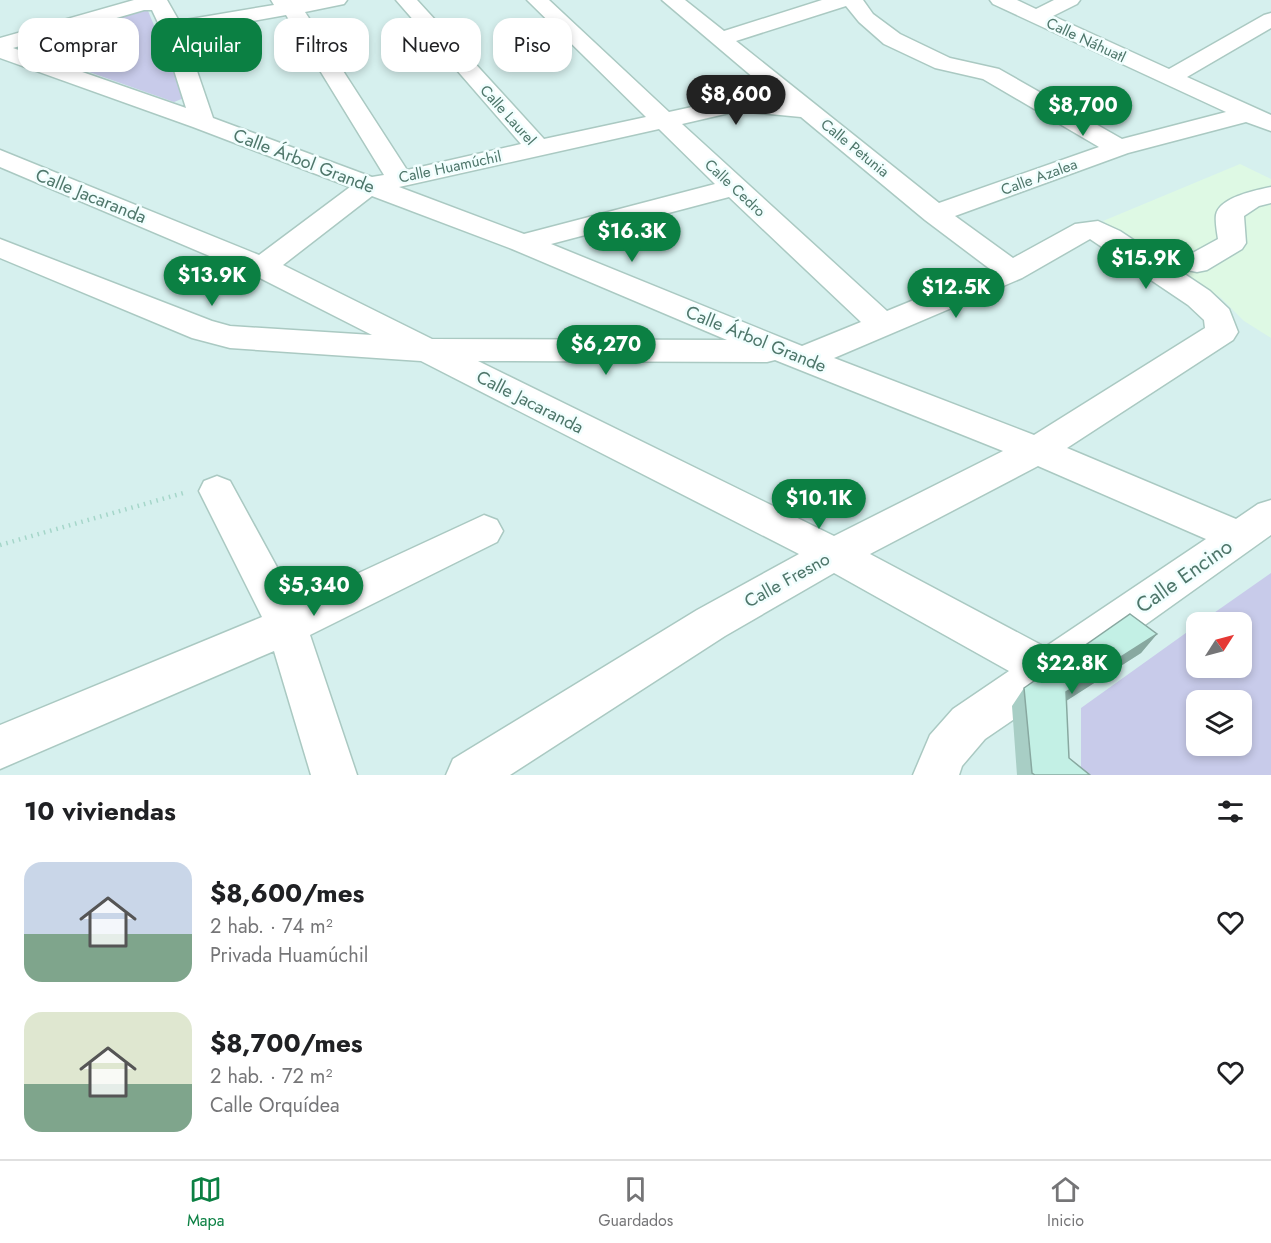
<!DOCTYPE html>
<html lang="es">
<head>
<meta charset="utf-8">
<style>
  :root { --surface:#fff; --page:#f6f6f6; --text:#202124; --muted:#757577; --line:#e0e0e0; --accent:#0b8043 }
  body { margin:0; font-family:Jost,sans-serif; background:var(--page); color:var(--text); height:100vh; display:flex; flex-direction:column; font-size:22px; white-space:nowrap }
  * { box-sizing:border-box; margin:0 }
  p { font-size:20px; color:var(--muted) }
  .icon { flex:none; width:33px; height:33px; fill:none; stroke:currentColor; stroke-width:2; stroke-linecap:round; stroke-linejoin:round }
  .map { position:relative; height:775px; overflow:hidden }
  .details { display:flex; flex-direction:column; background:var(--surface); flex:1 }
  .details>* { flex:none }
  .banner { position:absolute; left:18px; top:18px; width:600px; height:54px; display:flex; gap:12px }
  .needle { width:39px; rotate:54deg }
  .fabs { position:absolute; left:1186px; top:612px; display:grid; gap:12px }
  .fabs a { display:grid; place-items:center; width:66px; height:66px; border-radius:12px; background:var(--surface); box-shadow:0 3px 9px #0003; font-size:30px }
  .price { position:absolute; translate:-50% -51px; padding:0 14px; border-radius:21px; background:var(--accent); color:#fff; font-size:20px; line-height:39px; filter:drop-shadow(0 2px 3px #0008) }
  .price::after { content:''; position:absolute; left:50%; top:36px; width:18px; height:14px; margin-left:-9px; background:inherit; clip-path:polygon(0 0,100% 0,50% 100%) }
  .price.current { background:#222; color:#fff }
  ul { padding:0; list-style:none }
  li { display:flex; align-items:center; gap:18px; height:150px; padding:0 24px }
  li span { display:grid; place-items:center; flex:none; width:168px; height:120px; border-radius:18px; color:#555 }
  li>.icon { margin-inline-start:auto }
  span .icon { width:72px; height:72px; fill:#fffc; stroke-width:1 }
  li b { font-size:26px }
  h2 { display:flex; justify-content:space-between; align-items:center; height:72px; padding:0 24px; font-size:26px }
  .pill { padding:0 21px; border-radius:18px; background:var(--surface); box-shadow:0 3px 9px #0003; font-size:21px; line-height:54px }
  .pill.current { background:var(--accent); color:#fff }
  .menu { display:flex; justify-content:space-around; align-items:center; height:84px; border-top:2px solid var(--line); background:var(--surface); font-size:16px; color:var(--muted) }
  .menu a { display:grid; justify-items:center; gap:3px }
  .menu .current { color:var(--accent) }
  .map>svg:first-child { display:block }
  .residential { fill:#d6f0ee; fill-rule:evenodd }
  .medical { fill:#def9e4 }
  .green { fill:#c8cbea; fill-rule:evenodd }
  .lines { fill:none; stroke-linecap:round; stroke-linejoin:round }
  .minor-casing { stroke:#aac9c2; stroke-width:3 }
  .path { stroke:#a5d6c9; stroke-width:4.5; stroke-dasharray:1.5 5; stroke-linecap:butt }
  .minor { fill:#fff; fill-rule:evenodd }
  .wall { fill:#a8cec5 }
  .shaded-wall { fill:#88a8a0 }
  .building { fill:#c3f0e5; stroke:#88a8a0; stroke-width:1.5 }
  .labels { text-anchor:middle; stroke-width:5; stroke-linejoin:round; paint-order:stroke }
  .far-street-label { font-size:15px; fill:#4e766a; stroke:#f1fefe }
  .street-label { font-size:18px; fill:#4e766a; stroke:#f1fefe }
  .near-street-label { font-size:21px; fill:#4e766a; stroke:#f1fefe }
</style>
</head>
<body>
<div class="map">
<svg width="1271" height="775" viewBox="0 0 1271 775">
  <rect width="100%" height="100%" fill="#eafcfb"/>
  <path class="residential" d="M 0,0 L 1271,0 L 1271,775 L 0,775 ZM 1197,622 L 1242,622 L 1242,668 L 1197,668 ZM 1197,700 L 1242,700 L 1242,746 L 1197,746 Z"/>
  <path class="medical" d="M 1240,164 L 1271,179 L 1271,338 L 1244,321 L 1221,298 L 1103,221 Z"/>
  <path class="green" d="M 146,6 L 184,98 L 174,102 L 13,45 Z
    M 1271,573 L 1271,775 L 1089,775 L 1081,768 L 1081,708 L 1197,625 L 1197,668 L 1242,668 L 1242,622 L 1201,622 ZM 1197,700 L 1242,700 L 1242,746 L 1197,746 Z"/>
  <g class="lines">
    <defs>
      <path id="minor" d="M 134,0 L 167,0 L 179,21 L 274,5 L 271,0 L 347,0 L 344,4 L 305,12 L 407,170 L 521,144 L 396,0 L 417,0 L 544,139 L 646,117 L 527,0 L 549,0 L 669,112 L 738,97 L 781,101 L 662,0 L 685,0 L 724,31 L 822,0 L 863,0 L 873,14 L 900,34 L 950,58 L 999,69 L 1122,139 L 1226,112 L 993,4 L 990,0 L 1017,0 L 1036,9 L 1054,0 L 1080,0 L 1077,4 L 1053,16 L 1169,69 L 1264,15 L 1271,13 L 1271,28 L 1187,77 L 1271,115 L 1271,131 L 1246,122 L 1128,153 L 955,216 L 1013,258 L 1075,224 L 1098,221 L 1120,231 L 1210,291 L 1229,309 L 1238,332 L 1233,340 L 1067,448 L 1236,519 L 1258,504 L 1271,500 L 1271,535 L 1065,682 L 1064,685 L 985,739 L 962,766 L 959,775 L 913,775 L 930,735 L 953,709 L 1009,671 L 834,573 L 725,636 L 510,775 L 446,775 L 453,759 L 697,610 L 799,554 L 421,361 L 230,348 L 192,338 L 0,258 L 0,239 L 212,321 L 230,326 L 372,335 L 252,274 L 0,167 L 0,150 L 259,255 L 350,187 L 193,127 L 0,58 L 0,38 ZM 846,6 L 859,22 L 884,44 L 935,68 L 983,79 L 1099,147 L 939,203 L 736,41 ZM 144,10 L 152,10 L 161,29 L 186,108 L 13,48 ZM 286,15 L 384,175 L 372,177 L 213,118 L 184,33 ZM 738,111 L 801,117 L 925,220 L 990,269 L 887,311 L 682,124 ZM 659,129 L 715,184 L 524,234 L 399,187 ZM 372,196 L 512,249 L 727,340 L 432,339 L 283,265 ZM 729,197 L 861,322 L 802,346 L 551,244 ZM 1090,239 L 1188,305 L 1204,320 L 1205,328 L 1034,435 L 834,358 L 1022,278 ZM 775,360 L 1003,451 L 834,536 L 478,361 L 767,362 ZM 1038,466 L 1206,539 L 1045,647 L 870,554 Z
        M 1271,187 L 1271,203 L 1259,206 L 1244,216 L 1246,243 L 1242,249 L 1207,270 L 1197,272 L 1187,270 L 1183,263 L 1187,256 L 1218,239 C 1217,232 1215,222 1216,215 C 1219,197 1257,190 1271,187 Z
        M 217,476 L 230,481 L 296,602 L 484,515 L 497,520 L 503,531 L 497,542 L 310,635 L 357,775 L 311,775 L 274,651 L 0,769 L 0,725 L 262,617 L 199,491 L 204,481 Z"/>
    </defs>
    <use href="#minor" class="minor-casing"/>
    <path class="path" d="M 0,545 L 187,492"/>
    <use href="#minor" class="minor"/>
  </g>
  <path class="wall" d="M 1157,634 L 1141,653 L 1066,701 L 1069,758 L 1090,775 L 1017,775 L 1012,706 L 1024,688 Z"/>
  <path class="shaded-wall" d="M 1157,634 L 1141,653 L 1052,710 L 1066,692 Z"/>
  <path class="building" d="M 1130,614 L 1157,634 L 1066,692 L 1069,758 L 1090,775 L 1035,775 L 1032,773 L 1024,688 Z"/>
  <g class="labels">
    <g class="far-street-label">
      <text transform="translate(1086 40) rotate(25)" y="5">Calle Náhuatl</text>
      <text transform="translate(508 115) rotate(48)" y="5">Calle Laurel</text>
      <text transform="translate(855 148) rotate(39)" y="5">Calle Petunia</text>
      <text transform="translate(450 167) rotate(-12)" y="5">Calle Huamúchil</text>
      <text transform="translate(1039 177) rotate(-20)" y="5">Calle Azalea</text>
      <text transform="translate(735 188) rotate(43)" y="5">Calle Cedro</text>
    </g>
    <g class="street-label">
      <text transform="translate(304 161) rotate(21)" y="6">Calle Árbol Grande</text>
      <text transform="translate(91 196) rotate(22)" y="6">Calle Jacaranda</text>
      <text transform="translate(756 339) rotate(22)" y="6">Calle Árbol Grande</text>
      <text transform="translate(530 402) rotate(27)" y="6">Calle Jacaranda</text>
      <text transform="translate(787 580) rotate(-29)" y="6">Calle Fresno</text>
    </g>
    <g class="near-street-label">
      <text transform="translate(1184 576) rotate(-35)" y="7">Calle Encino</text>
    </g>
  </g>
</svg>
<div class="fabs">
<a><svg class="needle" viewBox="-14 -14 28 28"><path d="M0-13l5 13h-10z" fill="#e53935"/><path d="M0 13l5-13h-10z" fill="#757577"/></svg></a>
<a><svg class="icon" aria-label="layers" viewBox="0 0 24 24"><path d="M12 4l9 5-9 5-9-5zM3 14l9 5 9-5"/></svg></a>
</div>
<b class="price current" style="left:736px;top:126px">$8,600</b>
<b class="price" style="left:1083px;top:137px">$8,700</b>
<b class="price" style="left:632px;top:263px">$16.3K</b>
<b class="price" style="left:1146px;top:290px">$15.9K</b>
<b class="price" style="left:212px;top:307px">$13.9K</b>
<b class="price" style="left:956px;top:319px">$12.5K</b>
<b class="price" style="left:606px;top:376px">$6,270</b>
<b class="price" style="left:819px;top:530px">$10.1K</b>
<b class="price" style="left:314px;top:617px">$5,340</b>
<b class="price" style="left:1072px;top:695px">$22.8K</b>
<div class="banner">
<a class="pill">Comprar</a>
<a class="pill current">Alquilar</a>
<a class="pill">Filtros</a>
<a class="pill">Nuevo</a>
<a class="pill">Piso</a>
</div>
</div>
<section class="details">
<h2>10 viviendas<svg class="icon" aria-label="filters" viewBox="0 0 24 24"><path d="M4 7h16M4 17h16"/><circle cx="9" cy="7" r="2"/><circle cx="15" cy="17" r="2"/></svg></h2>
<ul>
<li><span style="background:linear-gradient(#c9d6e8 60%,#7fa58c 0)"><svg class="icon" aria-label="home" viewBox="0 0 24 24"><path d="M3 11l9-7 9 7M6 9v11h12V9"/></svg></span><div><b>$8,600/mes</b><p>2 hab. · 74 m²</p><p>Privada Huamúchil</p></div><svg class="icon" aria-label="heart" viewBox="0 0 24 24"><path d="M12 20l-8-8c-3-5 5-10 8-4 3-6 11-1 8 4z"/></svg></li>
<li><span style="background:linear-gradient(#dfe7d0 60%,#7fa58c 0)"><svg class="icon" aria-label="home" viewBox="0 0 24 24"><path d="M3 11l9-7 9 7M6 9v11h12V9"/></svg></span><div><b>$8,700/mes</b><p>2 hab. · 72 m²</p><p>Calle Orquídea</p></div><svg class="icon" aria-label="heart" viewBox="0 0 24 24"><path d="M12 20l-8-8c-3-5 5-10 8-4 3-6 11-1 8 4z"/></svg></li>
</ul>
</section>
<nav class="menu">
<a class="current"><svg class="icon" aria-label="map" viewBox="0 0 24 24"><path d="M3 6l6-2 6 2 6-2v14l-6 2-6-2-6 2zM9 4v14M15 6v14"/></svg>Mapa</a>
<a><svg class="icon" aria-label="saved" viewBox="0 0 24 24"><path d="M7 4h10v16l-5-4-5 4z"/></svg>Guardados</a>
<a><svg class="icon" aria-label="home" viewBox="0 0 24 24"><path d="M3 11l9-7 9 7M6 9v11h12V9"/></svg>Inicio</a>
</nav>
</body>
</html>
